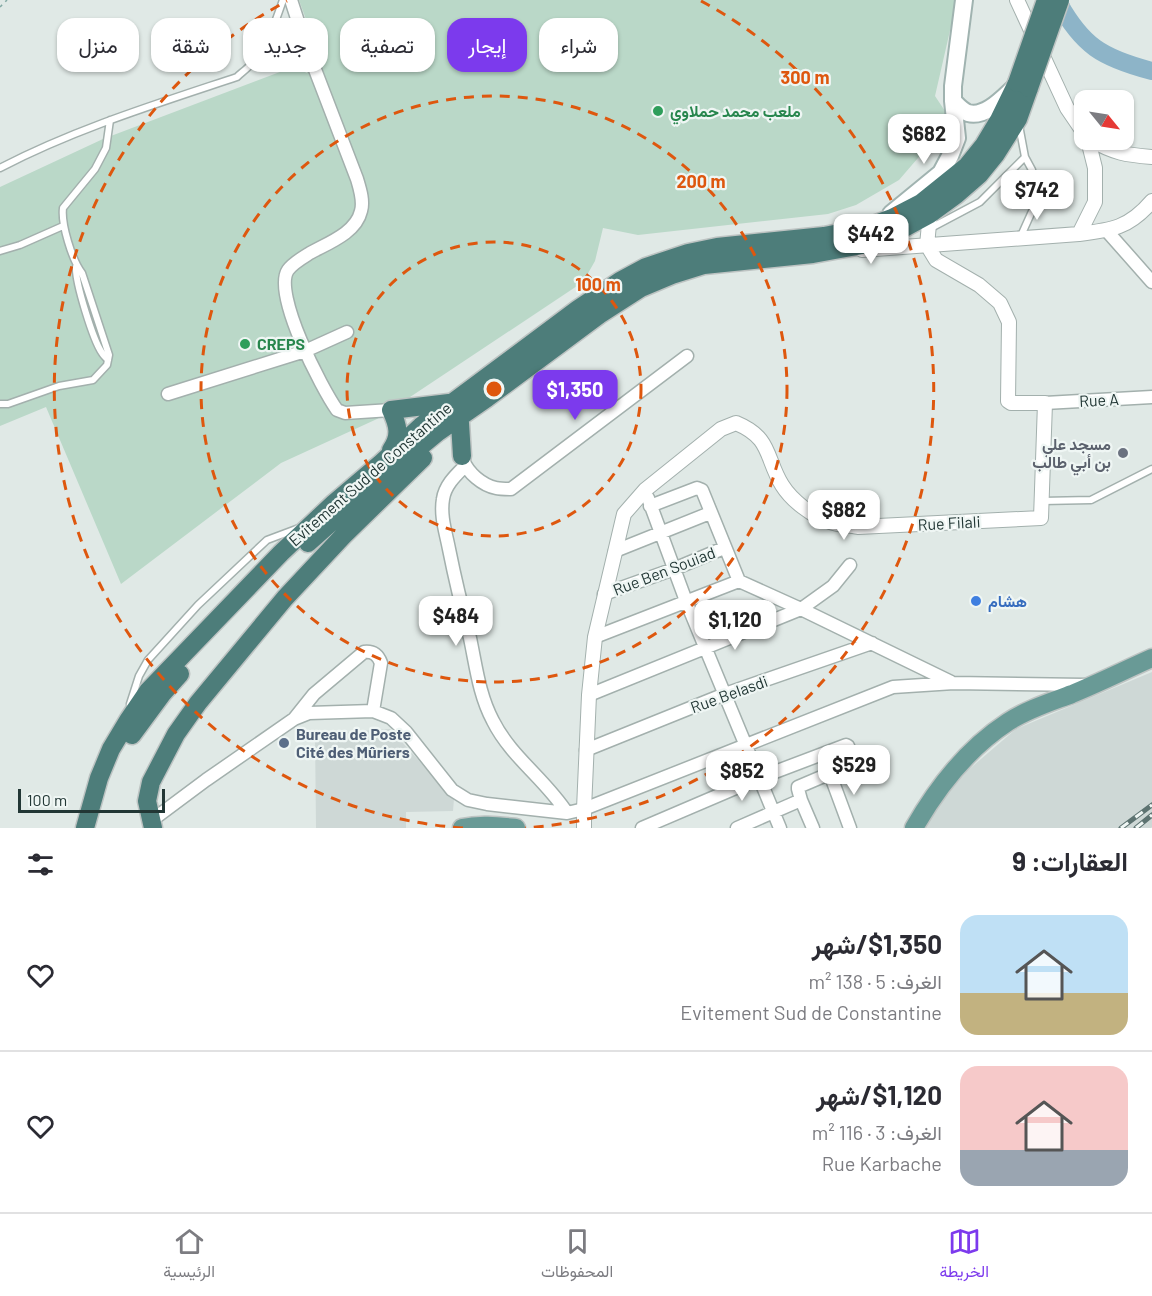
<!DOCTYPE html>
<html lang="ar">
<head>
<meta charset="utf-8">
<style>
  :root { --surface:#fff; --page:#f7f7f7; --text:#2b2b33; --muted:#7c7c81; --line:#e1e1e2; --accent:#7c3aed }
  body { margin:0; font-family:Barlow,Vazirmatn,sans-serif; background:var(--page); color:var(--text); direction:rtl; height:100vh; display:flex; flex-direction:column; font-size:22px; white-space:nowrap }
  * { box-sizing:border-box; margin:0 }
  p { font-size:20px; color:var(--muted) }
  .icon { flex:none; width:33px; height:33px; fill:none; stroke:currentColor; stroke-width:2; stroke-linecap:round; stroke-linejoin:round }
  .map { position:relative; height:828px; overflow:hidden; direction:ltr }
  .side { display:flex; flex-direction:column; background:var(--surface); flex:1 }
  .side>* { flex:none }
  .hud { position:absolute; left:18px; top:18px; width:600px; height:54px; direction:rtl; display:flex; gap:12px }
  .needle { width:39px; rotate:120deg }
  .fabs { position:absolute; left:1074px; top:90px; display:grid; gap:12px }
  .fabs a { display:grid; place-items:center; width:60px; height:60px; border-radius:12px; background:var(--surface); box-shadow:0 2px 4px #0004; font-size:30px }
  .scale { position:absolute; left:18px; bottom:15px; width:147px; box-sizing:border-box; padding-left:6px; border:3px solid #223735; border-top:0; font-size:16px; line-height:21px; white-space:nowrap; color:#223735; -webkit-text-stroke:4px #eff6f4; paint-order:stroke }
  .price { position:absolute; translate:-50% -51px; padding:0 14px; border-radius:12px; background:#fff; color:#222; font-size:20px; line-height:39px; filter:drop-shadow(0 2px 3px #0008) }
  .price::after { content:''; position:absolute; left:50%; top:36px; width:18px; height:14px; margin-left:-9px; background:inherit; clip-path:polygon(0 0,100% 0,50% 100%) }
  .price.current { background:var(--accent); color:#fff }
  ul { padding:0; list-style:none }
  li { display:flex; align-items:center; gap:18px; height:150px; padding:0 24px }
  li+li { border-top:2px solid var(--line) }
  li span { display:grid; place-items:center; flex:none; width:168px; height:120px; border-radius:18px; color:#555 }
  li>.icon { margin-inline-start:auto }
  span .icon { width:72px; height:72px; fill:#fffc; stroke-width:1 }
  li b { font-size:26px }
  h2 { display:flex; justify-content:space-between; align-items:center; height:72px; padding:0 24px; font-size:26px }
  .pill { padding:0 21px; border-radius:18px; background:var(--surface); box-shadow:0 2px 4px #0004; font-size:21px; line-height:54px }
  .pill.current { background:var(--accent); color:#fff }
  .tabs { display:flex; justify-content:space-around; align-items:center; height:84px; border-top:2px solid var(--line); background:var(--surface); font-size:16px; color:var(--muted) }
  .tabs a { display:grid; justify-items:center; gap:3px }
  .tabs .current { color:var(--accent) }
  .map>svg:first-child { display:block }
  .built { fill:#ced8d6 }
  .grass { fill:#bad8c8 }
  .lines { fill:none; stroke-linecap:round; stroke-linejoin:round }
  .river { stroke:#8db4c8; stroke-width:18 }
  .service-casing { stroke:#a3b0ad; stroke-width:9 }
  .minor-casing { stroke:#a3b0ad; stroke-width:15 }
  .tertiary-casing { stroke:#a3b0ad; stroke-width:16 }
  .secondary-casing { stroke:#a0b3b0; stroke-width:20 }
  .primary-casing { stroke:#bdc3c2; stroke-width:21 }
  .trunk-casing { stroke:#bdc3c2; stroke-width:21 }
  .path { stroke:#83a9a4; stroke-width:1.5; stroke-dasharray:3 4.5; stroke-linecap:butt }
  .service { stroke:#fff; stroke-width:6 }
  .minor { stroke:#fff; stroke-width:12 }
  .tertiary { stroke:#fff; stroke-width:14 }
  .secondary { stroke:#fff; stroke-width:16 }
  .primary { stroke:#699a96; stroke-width:18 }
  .trunk { stroke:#4d7d7a; stroke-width:18 }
  .rail-casing { stroke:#5d7371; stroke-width:5 }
  .rail { stroke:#eff6f4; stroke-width:3; stroke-dasharray:9; stroke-linecap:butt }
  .trunk-bridge-casing { stroke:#bdc3c2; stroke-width:21; stroke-linecap:butt }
  .trunk-bridge { stroke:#4d7d7a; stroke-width:18 }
  .ring { fill:none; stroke:#de570e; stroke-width:3; stroke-dasharray:10 8 }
  .leisure-dot { fill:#2e9e5b; stroke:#eff6f4; stroke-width:2 }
  .worship-dot { fill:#6b7280; stroke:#eff6f4; stroke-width:2 }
  .shop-dot { fill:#3f7fe0; stroke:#eff6f4; stroke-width:2 }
  .service-dot { fill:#5c6f8a; stroke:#eff6f4; stroke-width:2 }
  .labels { text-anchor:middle; stroke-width:4.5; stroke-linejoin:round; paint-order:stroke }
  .leisure-label { font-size:16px; font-weight:bold; fill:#27864d; stroke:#eff6f4; text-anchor:start }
  .street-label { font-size:16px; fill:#223735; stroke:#eff6f4 }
  .worship-label { font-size:16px; font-weight:bold; fill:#5b616d; stroke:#eff6f4; text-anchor:end }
  .shop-label { font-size:16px; font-weight:bold; fill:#366cbe; stroke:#eff6f4; text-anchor:start }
  .service-label { font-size:16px; font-weight:bold; fill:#4e5e75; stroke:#eff6f4; text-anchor:start }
  .centre { fill:#de570e; stroke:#eff6f4; stroke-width:3 }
  .ring-label { font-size:18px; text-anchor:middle; font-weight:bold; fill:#de570e; stroke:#eff6f4; stroke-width:4.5; stroke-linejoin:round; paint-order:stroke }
</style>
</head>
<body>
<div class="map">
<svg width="1152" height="828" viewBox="0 0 1152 828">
  <rect width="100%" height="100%" fill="#e0e9e6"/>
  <path class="built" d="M 1152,672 L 1152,827 L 1151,828 L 923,828 L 937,807 L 967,771 L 1016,729 Z
    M 390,729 L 454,799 L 453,811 L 406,812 L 406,828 L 316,828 L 315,734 Z"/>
  <path class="grass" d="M 299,0 L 957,0 L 935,96 L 947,114 L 943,129 L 899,180 L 856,205 L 828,214 L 638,235 L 603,228 L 595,261 L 583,282 L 377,419 L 281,463 L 121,584 L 46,407 L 0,426 L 0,187 L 103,139 L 301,64 L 306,73 L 322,64 Z"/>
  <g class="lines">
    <path class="river" d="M 1057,0 C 1082,46 1102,58 1152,71"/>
    <defs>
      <path id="service" d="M 0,168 C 75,129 156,104 237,77 C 241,73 247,69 251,64 C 268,47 275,22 283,0
        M 929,229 L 980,202 L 1025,157 L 1019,125
        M 1020,238 L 1038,198 L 1032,170 L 1025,157
        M 0,251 L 20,245 L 63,226
        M 76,267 C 75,282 93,340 102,353 C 103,355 106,358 108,360
        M 0,404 L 8,404 L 59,386 L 93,380 L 107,365 L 109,355 L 82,273 C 72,260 61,224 63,208 L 95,169 L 106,148 L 110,120
        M 1042,501 L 1091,500 L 1152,469
        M 130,704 L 139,676 L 148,660 L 198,605 L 267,540 L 299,528"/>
      <path id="minor" d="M 291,0 L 306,46 L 357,179 C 360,189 364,201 361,211 C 356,233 328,243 310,253 C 302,258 293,263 288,270 C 272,293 322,389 337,410 L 345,413 L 391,410
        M 1106,230 L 1152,282
        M 168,394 L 305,351 L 347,332
        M 1045,403 L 1152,397
        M 463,460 C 468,473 482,485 496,488 C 500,489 506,489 511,489 L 687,356
        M 465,466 C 456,475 445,485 443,499 C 440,516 446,533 449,549 C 455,579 462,608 470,638 C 476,666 479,695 493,721 C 511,757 546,780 567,813
        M 648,498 L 686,601 L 780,828
        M 650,506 L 697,488 L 702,490 L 739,581 L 801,609 L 951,682
        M 615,551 L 710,513
        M 604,594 L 674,569 L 724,548
        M 595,637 L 739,581
        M 589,695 L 801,609 L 833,586 L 850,565
        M 294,719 L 314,694 L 364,652 C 373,651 378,655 381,663 L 373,711
        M 586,750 L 725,694 L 872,643
        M 830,774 L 850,828
        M 801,800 L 813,828
        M 151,821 L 206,780 L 294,719 L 309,713 L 373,711 L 391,718 L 406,732 L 452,790 L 468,800 L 487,804 L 567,813 L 584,809 L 893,687 L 954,683 L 1085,685
        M 642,828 L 759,778 L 846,745 L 848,746 L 853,762 L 852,764 L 798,787 L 798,789 L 801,800 L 737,828"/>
      <path id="tertiary" d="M 1017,0 L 1067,108 L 1084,133
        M 1091,140 C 1114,153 1126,155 1152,157
        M 1079,234 L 1095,202 L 1095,168 L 1088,140
        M 862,250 L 1079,234 C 1112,230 1129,228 1152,201
        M 584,828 L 584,809 L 589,695 L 595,637 L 624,514 L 645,490 L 721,429 L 736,423 C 772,438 765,457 782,485 C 792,501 812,516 830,522 C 838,525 849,525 858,527 L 1041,518 L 1045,403 L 1011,403 L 1008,401 L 1009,322 L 1000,303 L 979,285 L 936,260 L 927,245 L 930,214"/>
      <path id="secondary" d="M 953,101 C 957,105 962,111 968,113 C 985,118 1003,98 1014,88
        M 891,214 L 941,173 L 950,156 L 957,138 L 953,101 L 953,86 L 964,0"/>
      <path id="primary" d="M 462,828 C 480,824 497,826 516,828
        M 914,828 C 938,786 968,748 1008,722 C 1028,709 1051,702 1072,694 C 1099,683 1125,670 1152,658"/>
      <path id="trunk" d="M 460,423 L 462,456
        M 391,450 C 401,436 398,425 391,410 L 449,403
        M 308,543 L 362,495 L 438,432 L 487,398 L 599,315 L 641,288 L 672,275 L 704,265 L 813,254 L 862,245 L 893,234 L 930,214 L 956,195 L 979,175 L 996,154 L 1018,119 L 1029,88
        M 132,735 L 163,693 L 180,674
        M 85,828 L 99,778 L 111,749 L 129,719 L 148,691 L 281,553 L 334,503 L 381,463 L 421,426 L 578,309 L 620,281 L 646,267 L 688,253 L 717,247 L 824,236 L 865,228 L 892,218 L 921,203 L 967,166 L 984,145 L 999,120 L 1017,83
        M 153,828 L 147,801 L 151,782 L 176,734 L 198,703 L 285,598 L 343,536 L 423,458"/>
    </defs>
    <use href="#service" class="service-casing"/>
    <use href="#minor" class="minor-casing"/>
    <use href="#tertiary" class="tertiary-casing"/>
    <use href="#secondary" class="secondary-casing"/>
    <use href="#primary" class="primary-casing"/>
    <use href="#trunk" class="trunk-casing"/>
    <path class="path" d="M 0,7 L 7,0"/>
    <use href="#service" class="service"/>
    <use href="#minor" class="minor"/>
    <use href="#tertiary" class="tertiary"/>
    <use href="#secondary" class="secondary"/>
    <use href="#primary" class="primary"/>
    <use href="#trunk" class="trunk"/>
    <defs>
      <path id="rail" d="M 1121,828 L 1152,805
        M 1136,828 L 1152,815"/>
    </defs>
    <use href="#rail" class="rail-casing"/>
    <use href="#rail" class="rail"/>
    <defs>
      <path id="trunk-bridge" d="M 1017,83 L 1046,0
        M 1029,88 L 1060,0"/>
    </defs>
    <use href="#trunk-bridge" class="trunk-bridge-casing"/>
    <use href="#trunk-bridge" class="trunk-bridge"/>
  </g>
  <g class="ring">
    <circle cx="494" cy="389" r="147"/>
    <circle cx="494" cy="389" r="293"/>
    <path d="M463 828A440 440 0 0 1 287 1M701 1A440 440 0 0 1 525 828"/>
  </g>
  <g class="leisure-dot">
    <circle cx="658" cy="111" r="6"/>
    <circle cx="245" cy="344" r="6"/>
  </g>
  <circle class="worship-dot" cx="1123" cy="453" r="6"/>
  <circle class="shop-dot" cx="976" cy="601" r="6"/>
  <circle class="service-dot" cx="284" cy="743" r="6"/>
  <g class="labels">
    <g class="leisure-label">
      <text x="670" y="117">ملعب محمد حملاوي</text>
      <text x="257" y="350">CREPS</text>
    </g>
    <g class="street-label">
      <text transform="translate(1099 400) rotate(-3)" y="6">Rue A</text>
      <text transform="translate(370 474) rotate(-41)" y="6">Evitement Sud de Constantine</text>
      <text transform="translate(949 523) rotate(-3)" y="6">Rue Filali</text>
      <text transform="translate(664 571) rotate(-21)" y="6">Rue Ben Souiad</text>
      <text transform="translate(729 694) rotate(-20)" y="6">Rue Belasdi</text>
    </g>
    <g class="worship-label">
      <text x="1111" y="450">مسجد علي<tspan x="1111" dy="18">بن أبي طالب</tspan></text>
    </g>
    <g class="shop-label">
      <text x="988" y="607">هشام</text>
    </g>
    <g class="service-label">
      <text x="296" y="740">Bureau de Poste<tspan x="296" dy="18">Cité des Mûriers</tspan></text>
    </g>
  </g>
  <circle cx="494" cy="389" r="9" class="centre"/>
  <g class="ring-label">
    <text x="805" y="84">300 m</text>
    <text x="701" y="188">200 m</text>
    <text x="598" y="291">100 m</text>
  </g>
</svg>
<div class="fabs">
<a><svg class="needle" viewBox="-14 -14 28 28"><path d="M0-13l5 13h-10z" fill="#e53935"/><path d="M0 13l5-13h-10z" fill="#7c7c81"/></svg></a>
</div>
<div class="scale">100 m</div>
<b class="price" style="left:924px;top:165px">$682</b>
<b class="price" style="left:1037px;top:221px">$742</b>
<b class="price" style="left:871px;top:265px">$442</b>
<b class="price current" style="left:575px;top:421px">$1,350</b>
<b class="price" style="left:844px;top:541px">$882</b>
<b class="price" style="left:456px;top:647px">$484</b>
<b class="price" style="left:735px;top:651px">$1,120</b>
<b class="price" style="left:854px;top:796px">$529</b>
<b class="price" style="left:742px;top:802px">$852</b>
<div class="hud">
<a class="pill">شراء</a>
<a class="pill current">إيجار</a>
<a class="pill">تصفية</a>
<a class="pill">جديد</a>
<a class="pill">شقة</a>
<a class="pill">منزل</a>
</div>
</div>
<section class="side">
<h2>العقارات: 9<svg class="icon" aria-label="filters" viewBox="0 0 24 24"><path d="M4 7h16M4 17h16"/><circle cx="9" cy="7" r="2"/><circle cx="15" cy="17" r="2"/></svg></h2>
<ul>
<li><span style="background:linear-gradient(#bfe0f5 65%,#c2b280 0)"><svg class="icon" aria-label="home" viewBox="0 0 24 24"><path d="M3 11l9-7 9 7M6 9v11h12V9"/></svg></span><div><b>$1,350/شهر</b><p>الغرف: 5 · 138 m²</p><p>Evitement Sud de Constantine</p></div><svg class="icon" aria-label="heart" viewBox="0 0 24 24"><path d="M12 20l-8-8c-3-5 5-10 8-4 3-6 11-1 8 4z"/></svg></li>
<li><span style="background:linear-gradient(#f6c9c9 70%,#9aa5b1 0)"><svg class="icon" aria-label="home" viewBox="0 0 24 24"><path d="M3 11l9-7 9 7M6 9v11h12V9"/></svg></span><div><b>$1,120/شهر</b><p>الغرف: 3 · 116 m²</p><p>Rue Karbache</p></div><svg class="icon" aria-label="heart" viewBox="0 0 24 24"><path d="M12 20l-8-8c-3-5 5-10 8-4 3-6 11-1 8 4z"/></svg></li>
</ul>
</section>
<nav class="tabs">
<a class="current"><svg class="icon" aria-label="map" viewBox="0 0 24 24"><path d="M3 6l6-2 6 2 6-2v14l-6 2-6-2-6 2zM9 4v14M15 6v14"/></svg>الخريطة</a>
<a><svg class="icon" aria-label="saved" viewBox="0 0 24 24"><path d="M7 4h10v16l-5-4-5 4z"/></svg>المحفوظات</a>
<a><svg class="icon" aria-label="home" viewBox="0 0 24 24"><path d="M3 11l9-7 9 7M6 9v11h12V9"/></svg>الرئيسية</a>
</nav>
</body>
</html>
